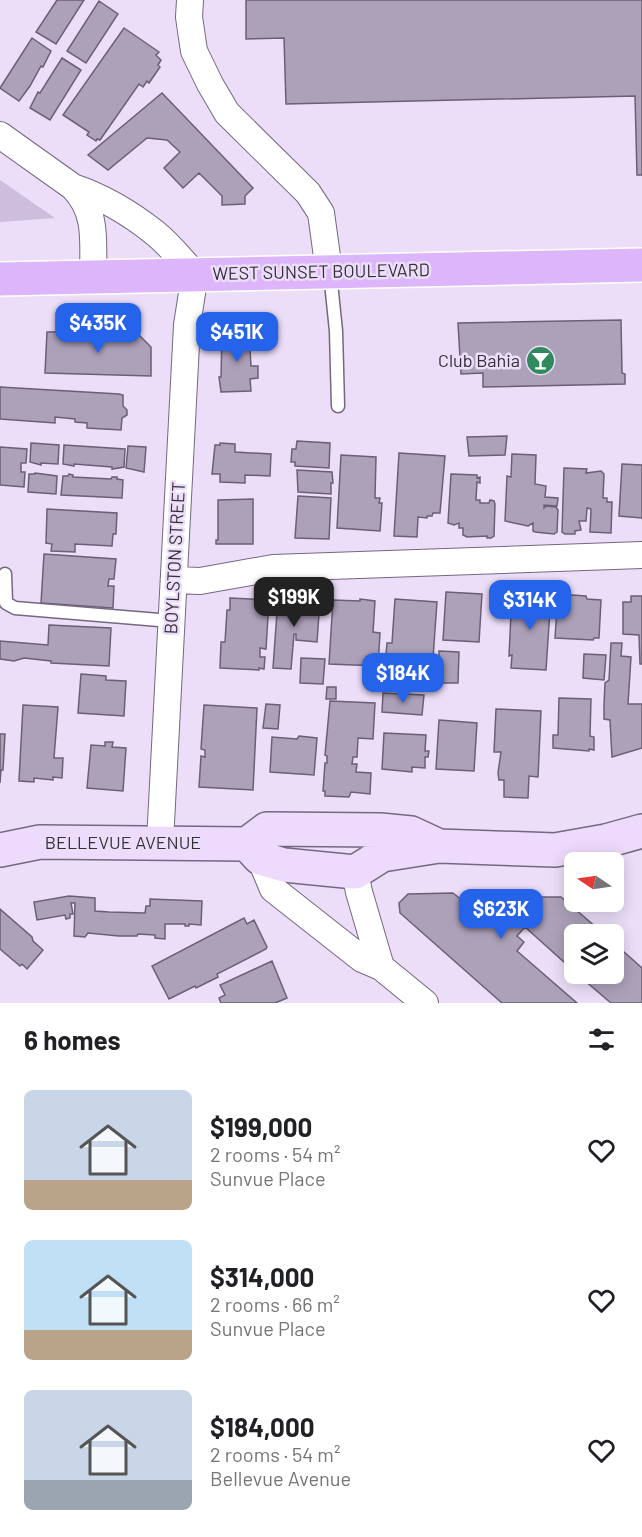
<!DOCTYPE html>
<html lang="en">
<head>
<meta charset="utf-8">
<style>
  :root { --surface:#fff; --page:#f6f6f6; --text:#202124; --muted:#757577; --accent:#2563eb }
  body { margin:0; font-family:Barlow,sans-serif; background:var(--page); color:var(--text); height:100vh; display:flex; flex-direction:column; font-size:22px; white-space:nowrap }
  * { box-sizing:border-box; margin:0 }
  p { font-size:20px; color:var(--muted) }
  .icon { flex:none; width:33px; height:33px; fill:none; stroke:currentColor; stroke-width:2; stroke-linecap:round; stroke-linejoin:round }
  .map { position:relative; height:1003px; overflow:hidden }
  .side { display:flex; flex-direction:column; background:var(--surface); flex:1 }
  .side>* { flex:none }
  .needle { width:39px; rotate:283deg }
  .fabs { position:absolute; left:564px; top:852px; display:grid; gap:12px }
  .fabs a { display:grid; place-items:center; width:60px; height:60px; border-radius:9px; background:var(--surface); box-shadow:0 3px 15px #0003; font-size:30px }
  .price { position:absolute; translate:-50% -51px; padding:0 14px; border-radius:12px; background:var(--accent); color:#fff; font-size:20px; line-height:39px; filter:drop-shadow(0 2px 3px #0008) }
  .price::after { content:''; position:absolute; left:50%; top:36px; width:18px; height:14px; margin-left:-9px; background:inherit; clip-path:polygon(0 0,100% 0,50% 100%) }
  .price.active { background:#222; color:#fff }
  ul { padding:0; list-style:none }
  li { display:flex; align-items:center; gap:18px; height:150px; padding:0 24px }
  li span { display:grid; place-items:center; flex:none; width:168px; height:120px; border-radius:9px; color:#555 }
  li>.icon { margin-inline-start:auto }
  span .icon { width:72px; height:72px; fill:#fffc; stroke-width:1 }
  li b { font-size:26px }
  h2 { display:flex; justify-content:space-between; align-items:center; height:72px; padding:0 24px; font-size:26px }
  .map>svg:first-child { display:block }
  .green { fill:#cebddd }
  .building { fill:#ada1ba; stroke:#6b5f75; stroke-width:1.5 }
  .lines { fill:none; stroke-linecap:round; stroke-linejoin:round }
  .lane-casing { stroke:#74687f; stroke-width:15 }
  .street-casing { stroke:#74687f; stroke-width:28 }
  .secondary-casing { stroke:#74687f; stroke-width:36 }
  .primary-casing { stroke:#fff; stroke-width:36 }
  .lane { stroke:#fff; stroke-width:12 }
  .street { stroke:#fff; stroke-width:26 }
  .secondary { stroke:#eedafd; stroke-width:33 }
  .primary { stroke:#dcb5fb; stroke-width:33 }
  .labels { text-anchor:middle; stroke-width:5; stroke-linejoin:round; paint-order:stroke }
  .street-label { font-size:18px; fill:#342f39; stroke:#ecdef9 }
  .poi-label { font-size:18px; fill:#342f39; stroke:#ecdef9; text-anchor:end }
</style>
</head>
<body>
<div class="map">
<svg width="642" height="1003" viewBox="0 0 642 1003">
  <rect width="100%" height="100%" fill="#ecdef9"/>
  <path class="green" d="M 0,180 L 55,218 L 0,222 Z"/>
  <path class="building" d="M 57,0 L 84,0 L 56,44 L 36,32 Z
    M 246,0 L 642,0 L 642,175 L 637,175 L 635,96 L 286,104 L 284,38 L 246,39 Z
    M 99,1 L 118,14 L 86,63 L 67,51 Z
    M 124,28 L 159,52 L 156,55 L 161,60 L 158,65 L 160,67 L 149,83 L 147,81 L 143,87 L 139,84 L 100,140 L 97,139 L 96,141 L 87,135 L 89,132 L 63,115 Z
    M 32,38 L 51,51 L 43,67 L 41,66 L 30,86 L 19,101 L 0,88 Z
    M 62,58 L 81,70 L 50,120 L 30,108 L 38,92 L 40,93 Z
    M 162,93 L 253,188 L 245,196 L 245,204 L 222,205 L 222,196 L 199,173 L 183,188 L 164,168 L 180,152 L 167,140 L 147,138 L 108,170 L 88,155 Z
    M 621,320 L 622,373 L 625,374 L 625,384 L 483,387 L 483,373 L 461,374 L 458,323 Z
    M 135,331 L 151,347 L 151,376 L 45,373 L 47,332 Z
    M 222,332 L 249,332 L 251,366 L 258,366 L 258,378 L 250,379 L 251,391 L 221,392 L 219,377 L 221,377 Z
    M 0,387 L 119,394 L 123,395 L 123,406 L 127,410 L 127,415 L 122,418 L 121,430 L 87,428 L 87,423 L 75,422 L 75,419 L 55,417 L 55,423 L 0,419 Z
    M 507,436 L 505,455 L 469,456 L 467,437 Z
    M 297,441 L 330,443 L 329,468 L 295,466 L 295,462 L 291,462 L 292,449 L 296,449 Z
    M 31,443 L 59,445 L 58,464 L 41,463 L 41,465 L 30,462 Z
    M 220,443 L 235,444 L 235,452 L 271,454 L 270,476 L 245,475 L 245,483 L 220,482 L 220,474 L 212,474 L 215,445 L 220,445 Z
    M 64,445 L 125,449 L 124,467 L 112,469 L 112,467 L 74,464 L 74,466 L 63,464 Z
    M 128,446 L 146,447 L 144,472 L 126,468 Z
    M 0,447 L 27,449 L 26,463 L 21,463 L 21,472 L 25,472 L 24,487 L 0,485 Z
    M 399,453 L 445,456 L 440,513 L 433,513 L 432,516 L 427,516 L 427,518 L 418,517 L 417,537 L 394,536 Z
    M 512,454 L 536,455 L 535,484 L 546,486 L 545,497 L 558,498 L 557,506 L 544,505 L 544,508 L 546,506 L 556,507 L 558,510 L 557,532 L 554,534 L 535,532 L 533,531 L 533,523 L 528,526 L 505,521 L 507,476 L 511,477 Z
    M 341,455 L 376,457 L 375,498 L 380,498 L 379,503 L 382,503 L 380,531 L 337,528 Z
    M 622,464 L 642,465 L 642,518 L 619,516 Z
    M 564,468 L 587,469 L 586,473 L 601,471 L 604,474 L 603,498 L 607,498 L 607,502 L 612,502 L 611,533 L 590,532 L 591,509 L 587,508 L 586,521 L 579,521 L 581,530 L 575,531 L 575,534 L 565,534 L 562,532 Z
    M 297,470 L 332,472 L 333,483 L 331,483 L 331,494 L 298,492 Z
    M 35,473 L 57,476 L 56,494 L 28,492 L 29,474 L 35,474 Z
    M 69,474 L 73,475 L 73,477 L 111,479 L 112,477 L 117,477 L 117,479 L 123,480 L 122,498 L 61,495 L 63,476 L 68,476 Z
    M 451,474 L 477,475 L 477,478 L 480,477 L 480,483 L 477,482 L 476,500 L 480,500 L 480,503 L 489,503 L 490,500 L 494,501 L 495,504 L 494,536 L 491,538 L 487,538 L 487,536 L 467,537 L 463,535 L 463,528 L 459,528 L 459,523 L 454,525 L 448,523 Z
    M 298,496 L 331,498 L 329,539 L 295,538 Z
    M 253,499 L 253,544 L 216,544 L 216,540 L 218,540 L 218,500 Z
    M 47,509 L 117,513 L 116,534 L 113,534 L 112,546 L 75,544 L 75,552 L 51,551 L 52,544 L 46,543 Z
    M 44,554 L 116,559 L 114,579 L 109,579 L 108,586 L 114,586 L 113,608 L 41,603 Z
    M 446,592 L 482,594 L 479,642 L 443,640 Z
    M 512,592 L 551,595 L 546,670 L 511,668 L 512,655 L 509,656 Z
    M 558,594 L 586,596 L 587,599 L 601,600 L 599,638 L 594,638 L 593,640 L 555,638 Z
    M 631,596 L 642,596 L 642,664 L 640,664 L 639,635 L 623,634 L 623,602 L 631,602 Z
    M 230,598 L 269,600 L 266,649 L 260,648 L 260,657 L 265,657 L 264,669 L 259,668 L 259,670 L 220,668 L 221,642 L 225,642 L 227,610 L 230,610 Z
    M 278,598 L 320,600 L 317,642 L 296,640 L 296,634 L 294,634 L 291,669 L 273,668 Z
    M 360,599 L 375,601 L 373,632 L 380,633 L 378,666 L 329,664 L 333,600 L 360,601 Z
    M 395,599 L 437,602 L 432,672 L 403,670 L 403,667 L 385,666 L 387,643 L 392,643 Z
    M 49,625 L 111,628 L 109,666 L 51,663 L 51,661 L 24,658 L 14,661 L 0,659 L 0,641 L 48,645 Z
    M 611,643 L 622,643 L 621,656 L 631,657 L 628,704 L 642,704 L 642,748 L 612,757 L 610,720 L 604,719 L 604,705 L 605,683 L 609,680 Z
    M 439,651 L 459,652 L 458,683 L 439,683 Z
    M 584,654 L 606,655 L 604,680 L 583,678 Z
    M 301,658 L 325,659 L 323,684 L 300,683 Z
    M 81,674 L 106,676 L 106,680 L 126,681 L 124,716 L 78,713 Z
    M 327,687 L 336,687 L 336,699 L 326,699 Z
    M 383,693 L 424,695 L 422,715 L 382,712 Z
    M 559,698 L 591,699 L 590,736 L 594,737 L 594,750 L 589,749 L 589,751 L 553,748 L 553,735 L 558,735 Z
    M 330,701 L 375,703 L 373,739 L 358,738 L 357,757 L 353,757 L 352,764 L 357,764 L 356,772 L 371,773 L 370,794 L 351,792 L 349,797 L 325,796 L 325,791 L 323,791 L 325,763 L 327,763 L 327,756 L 325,755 Z
    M 266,704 L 280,705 L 278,729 L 263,728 Z
    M 23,705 L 58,707 L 54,758 L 63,758 L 62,778 L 53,777 L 53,780 L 34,778 L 34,782 L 19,781 Z
    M 204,705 L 257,708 L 253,790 L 199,787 L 201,756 L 205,757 L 205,750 L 201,749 Z
    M 496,709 L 541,711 L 538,777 L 529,776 L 528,798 L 504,797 L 504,780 L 499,780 L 498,773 L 501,752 L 494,752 Z
    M 439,720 L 477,723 L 474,771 L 436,769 Z
    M 384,733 L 426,735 L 425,751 L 429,751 L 428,757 L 425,757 L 425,768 L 412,767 L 412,772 L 382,769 Z
    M 0,734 L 5,734 L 3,770 L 1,770 L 0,783 Z
    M 299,736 L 317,738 L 314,775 L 270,772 L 272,737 L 297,739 Z
    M 105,742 L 113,742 L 112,747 L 126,748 L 123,791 L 87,788 L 91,745 L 105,746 Z
    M 453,893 L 467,904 L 470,901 L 503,902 L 511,895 L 514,897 L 561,897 L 604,934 L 574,934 L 574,971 L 525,927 L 517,936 L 524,942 L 517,951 L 577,1003 L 502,1003 L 400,913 L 399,903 L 408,894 Z
    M 69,896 L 95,898 L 95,911 L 109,912 L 145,913 L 146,906 L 150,906 L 150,899 L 202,901 L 201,925 L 189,924 L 189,926 L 185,926 L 185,924 L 165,924 L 165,939 L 155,938 L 155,935 L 138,934 L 137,936 L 119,936 L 88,933 L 85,937 L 74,936 L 75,903 L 71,903 L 73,914 L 70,914 L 70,918 L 66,919 L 65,915 L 37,920 L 34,902 Z
    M 0,909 L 32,937 L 33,941 L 43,950 L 27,969 L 22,964 L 20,966 L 0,949 Z
    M 244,918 L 247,924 L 254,920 L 267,947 L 266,949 L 217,974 L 218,977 L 196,988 L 195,986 L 169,999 L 152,966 Z
    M 614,943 L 642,968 L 642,1003 L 611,1003 L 577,974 L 614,974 Z
    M 272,961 L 287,998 L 275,1003 L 221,1003 L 219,998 L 225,995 L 220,985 Z"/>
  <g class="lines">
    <defs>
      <path id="lane" d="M 330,273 L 336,331 L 338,406
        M 5,574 L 6,603 L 15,608 L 171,621"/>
      <path id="street" d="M 190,0 L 189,17 L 194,51 L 210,84 L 227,113 L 308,193 L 321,213 L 329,271
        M 0,135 L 73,187 C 98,212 93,243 93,277
        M 73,187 C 103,197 130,213 155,233 C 170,245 182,261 195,274 L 187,325 L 160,842
        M 175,580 L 200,581 L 273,568 L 642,555
        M 260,858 L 273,889 L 362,959 L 381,967 L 425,1003
        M 355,872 L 359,892 L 381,967"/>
      <path id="secondary" d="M 247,844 L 260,858 L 284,865 L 355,872 L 382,855 L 439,846 L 555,850 L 606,841 L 642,831
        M 0,850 L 40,842 L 247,844 L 267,829 L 380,830 L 411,833 L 439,846"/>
      <path id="primary" d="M 0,279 L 642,265"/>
    </defs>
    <use href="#lane" class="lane-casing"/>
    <use href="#street" class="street-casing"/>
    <use href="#secondary" class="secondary-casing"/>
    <use href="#primary" class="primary-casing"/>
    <use href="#lane" class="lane"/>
    <use href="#street" class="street"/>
    <use href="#secondary" class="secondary"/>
    <use href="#primary" class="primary"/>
  </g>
  <defs>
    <symbol id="bar-disc" viewBox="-11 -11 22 22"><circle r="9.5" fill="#31895e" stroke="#ecdef9"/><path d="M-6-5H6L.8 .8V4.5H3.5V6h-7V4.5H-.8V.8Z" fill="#fff"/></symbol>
  </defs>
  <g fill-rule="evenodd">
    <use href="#bar-disc" x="524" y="344" width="33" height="33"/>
  </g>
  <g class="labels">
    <g class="street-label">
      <text transform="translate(321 272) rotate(-1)" y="6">WEST SUNSET BOULEVARD</text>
      <text transform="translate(175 558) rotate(-87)" y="6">BOYLSTON STREET</text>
      <text x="123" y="849">BELLEVUE AVENUE</text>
    </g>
    <g class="poi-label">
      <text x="520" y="367">Club Bahia</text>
    </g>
  </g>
</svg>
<div class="fabs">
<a><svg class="needle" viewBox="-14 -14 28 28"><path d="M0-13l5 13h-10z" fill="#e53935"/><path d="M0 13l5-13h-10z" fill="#757577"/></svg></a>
<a><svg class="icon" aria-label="layers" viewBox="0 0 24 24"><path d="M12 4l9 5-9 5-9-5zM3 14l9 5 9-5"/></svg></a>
</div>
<b class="price" style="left:98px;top:354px">$435K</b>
<b class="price" style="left:237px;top:363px">$451K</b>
<b class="price active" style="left:294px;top:628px">$199K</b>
<b class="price" style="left:530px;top:631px">$314K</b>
<b class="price" style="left:403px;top:704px">$184K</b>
<b class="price" style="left:501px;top:940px">$623K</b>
</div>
<section class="side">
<h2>6 homes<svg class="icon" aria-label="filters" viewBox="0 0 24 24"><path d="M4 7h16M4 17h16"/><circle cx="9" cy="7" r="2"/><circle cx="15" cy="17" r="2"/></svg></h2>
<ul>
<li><span style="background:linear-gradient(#c9d6e8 75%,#b9a48a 0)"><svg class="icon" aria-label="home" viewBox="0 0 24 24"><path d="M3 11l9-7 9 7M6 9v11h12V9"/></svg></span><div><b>$199,000</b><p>2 rooms · 54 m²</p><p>Sunvue Place</p></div><svg class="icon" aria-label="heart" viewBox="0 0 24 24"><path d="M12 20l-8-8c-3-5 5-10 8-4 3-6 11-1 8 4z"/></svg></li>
<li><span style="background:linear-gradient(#bfe0f5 75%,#b9a48a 0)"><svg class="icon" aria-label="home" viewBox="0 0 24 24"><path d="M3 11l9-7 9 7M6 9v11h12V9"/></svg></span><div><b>$314,000</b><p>2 rooms · 66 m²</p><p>Sunvue Place</p></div><svg class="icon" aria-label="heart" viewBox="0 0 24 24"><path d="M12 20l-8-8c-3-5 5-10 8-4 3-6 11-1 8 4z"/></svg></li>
<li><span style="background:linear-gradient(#c9d6e8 75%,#9aa5b1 0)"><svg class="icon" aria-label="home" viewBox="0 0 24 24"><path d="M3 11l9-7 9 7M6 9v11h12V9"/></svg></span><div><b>$184,000</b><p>2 rooms · 54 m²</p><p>Bellevue Avenue</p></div><svg class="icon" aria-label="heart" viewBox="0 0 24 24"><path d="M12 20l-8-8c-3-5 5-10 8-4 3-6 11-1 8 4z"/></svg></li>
</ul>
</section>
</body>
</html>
